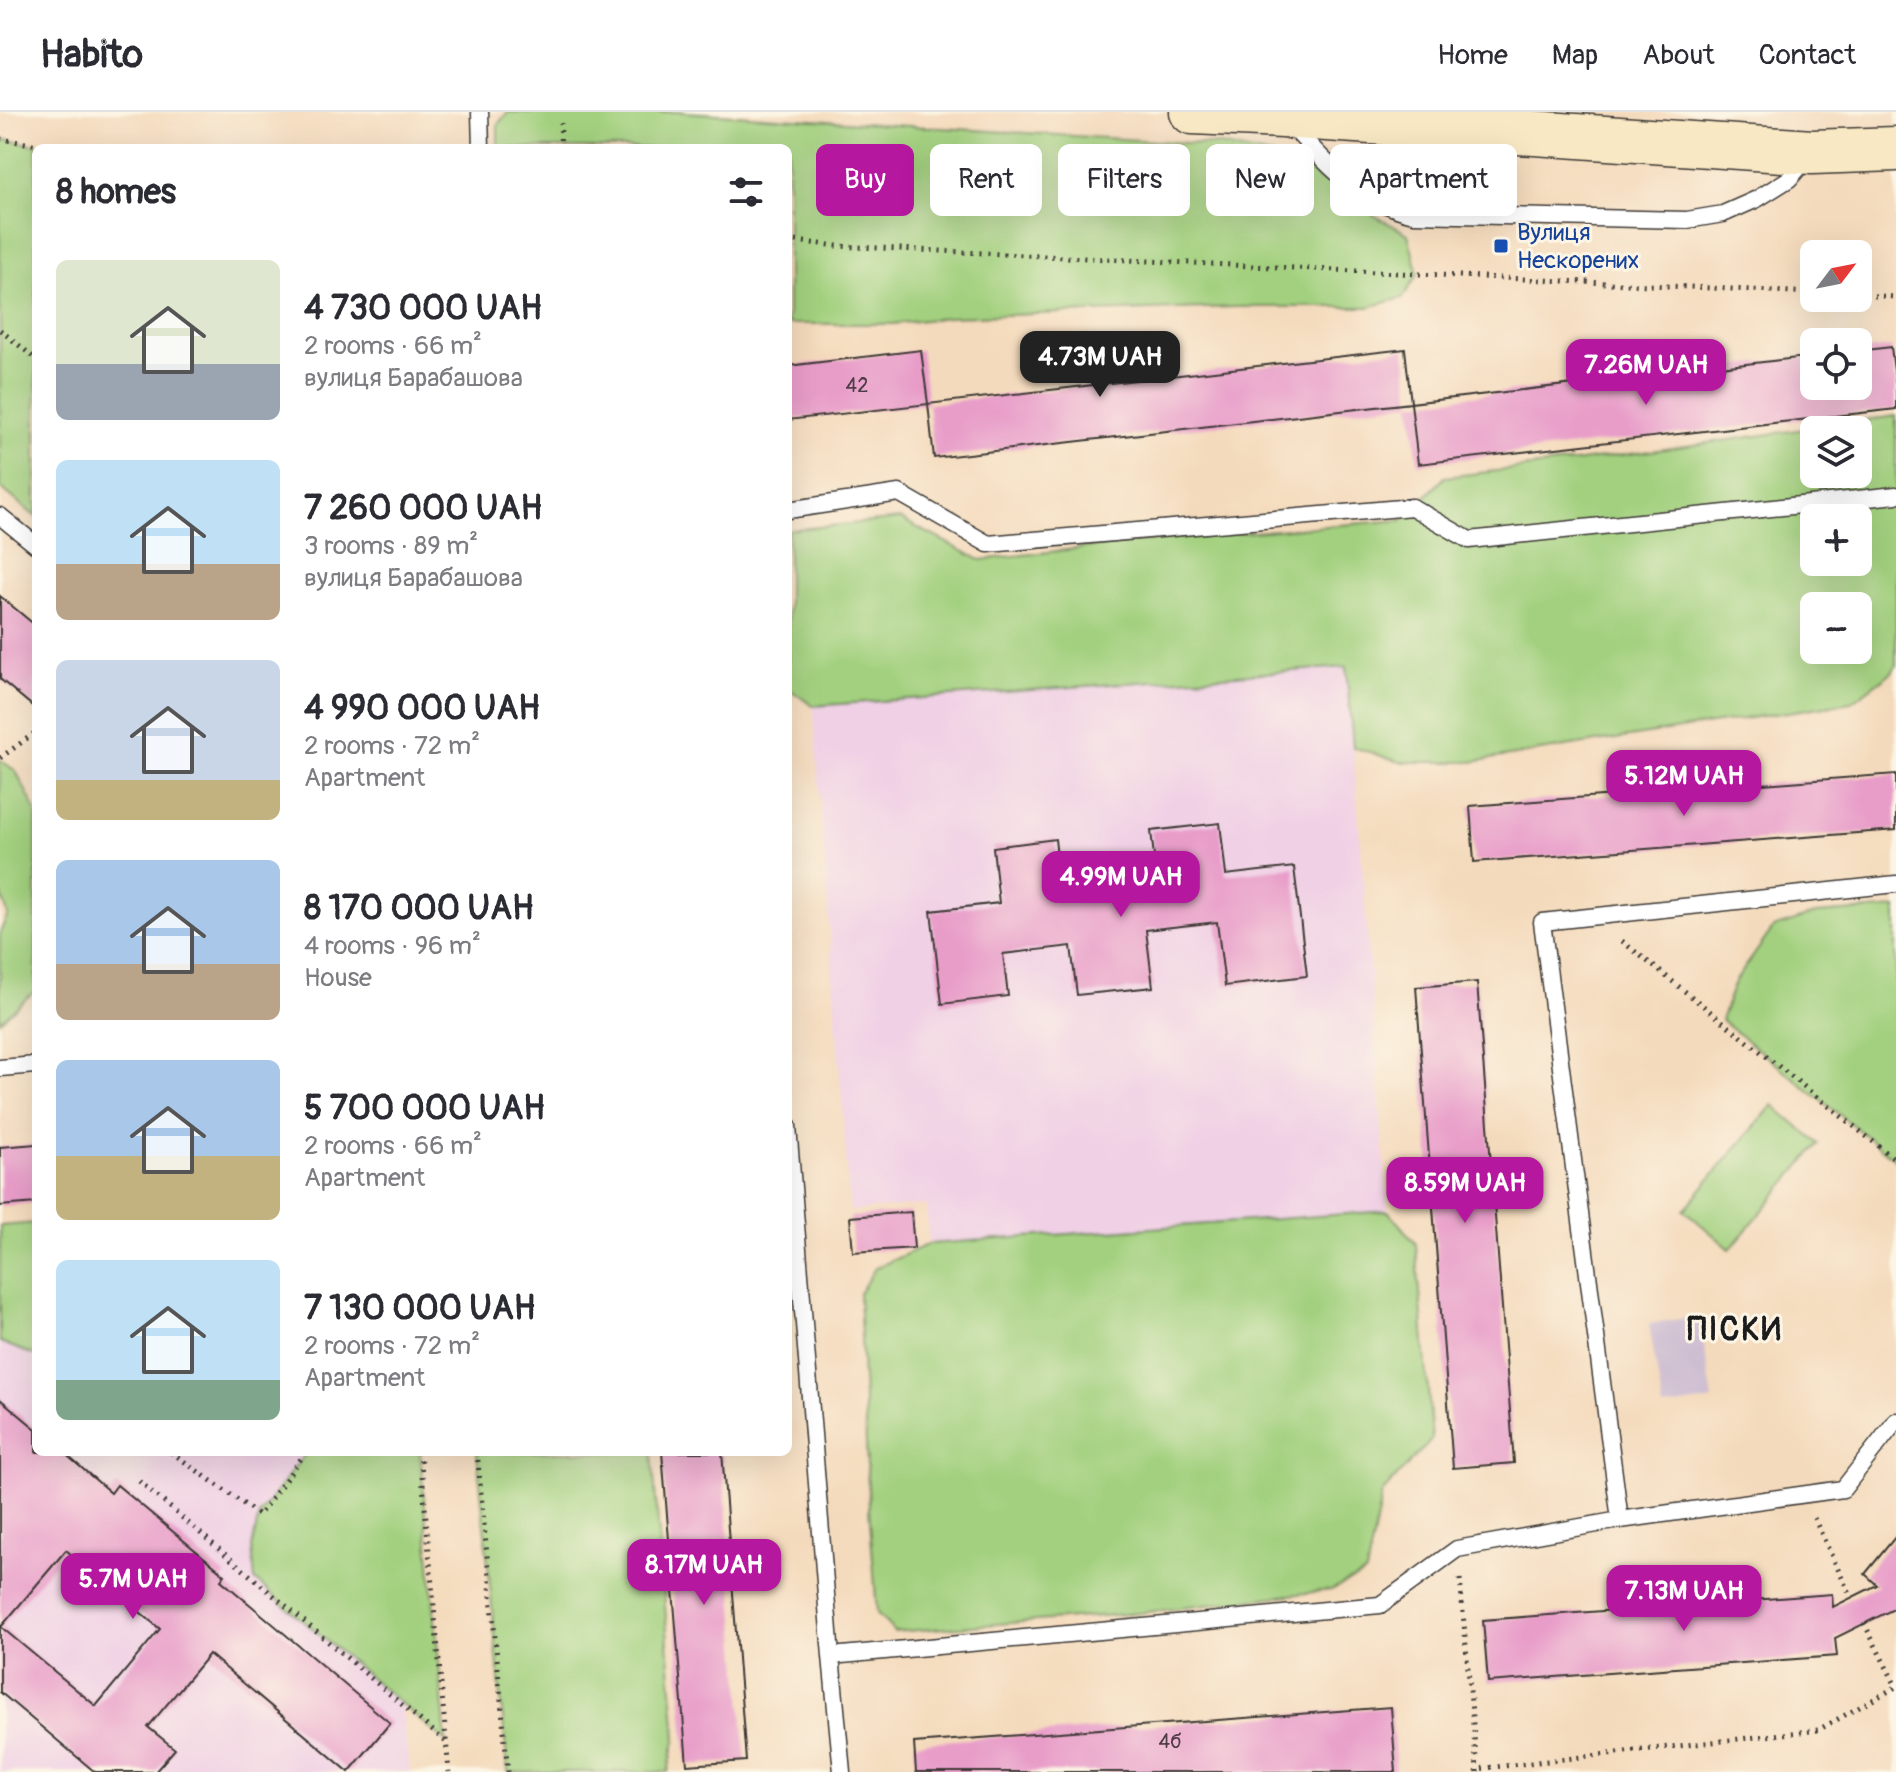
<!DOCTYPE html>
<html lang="en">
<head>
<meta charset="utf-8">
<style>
  :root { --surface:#fff; --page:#f7f7f7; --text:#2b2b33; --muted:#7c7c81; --line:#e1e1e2; --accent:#b5179e }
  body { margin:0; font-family:Pangolin,sans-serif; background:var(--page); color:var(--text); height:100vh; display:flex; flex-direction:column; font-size:30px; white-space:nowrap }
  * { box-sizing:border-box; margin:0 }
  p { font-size:26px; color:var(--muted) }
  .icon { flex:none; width:44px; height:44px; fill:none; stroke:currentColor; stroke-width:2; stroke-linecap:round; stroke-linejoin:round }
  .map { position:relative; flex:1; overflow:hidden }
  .sheet { position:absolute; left:32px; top:32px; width:760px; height:1312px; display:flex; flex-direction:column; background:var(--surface); border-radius:12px; box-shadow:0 8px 32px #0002 }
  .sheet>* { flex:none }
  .guide { position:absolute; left:816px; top:32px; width:760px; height:72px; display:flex; gap:16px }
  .needle { width:52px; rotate:58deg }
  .controls { position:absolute; left:1800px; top:128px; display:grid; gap:16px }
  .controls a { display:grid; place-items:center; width:72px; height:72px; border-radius:12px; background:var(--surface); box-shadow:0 8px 32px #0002; font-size:40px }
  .price { position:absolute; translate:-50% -68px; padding:0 18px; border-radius:16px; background:var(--accent); color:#fff; font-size:26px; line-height:52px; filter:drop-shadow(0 2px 4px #0008) }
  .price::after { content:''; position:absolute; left:50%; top:48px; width:24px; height:18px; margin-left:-12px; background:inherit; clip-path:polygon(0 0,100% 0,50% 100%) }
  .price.on { background:#222; color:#fff }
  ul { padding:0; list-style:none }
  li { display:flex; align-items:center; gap:24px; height:200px; padding:0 24px }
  li span { display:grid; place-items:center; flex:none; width:224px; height:160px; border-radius:12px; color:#555 }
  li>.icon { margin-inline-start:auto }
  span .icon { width:96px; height:96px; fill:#fffc; stroke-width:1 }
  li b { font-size:34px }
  h2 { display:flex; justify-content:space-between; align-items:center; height:96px; padding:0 24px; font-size:34px }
  .pill { padding:0 28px; border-radius:12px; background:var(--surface); box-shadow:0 8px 32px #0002; font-size:28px; line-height:72px }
  .pill.on { background:var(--accent); color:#fff }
  header { display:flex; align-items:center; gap:48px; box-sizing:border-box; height:112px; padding:0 40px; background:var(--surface); border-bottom:2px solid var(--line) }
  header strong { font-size:38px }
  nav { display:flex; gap:44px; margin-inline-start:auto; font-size:28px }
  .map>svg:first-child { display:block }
  .built { fill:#f0d0e5 }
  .industrial { fill:#cebed2 }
  .green { fill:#a2d07e; stroke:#5f764d; stroke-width:2; fill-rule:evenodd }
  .building { fill:#e89dc9; fill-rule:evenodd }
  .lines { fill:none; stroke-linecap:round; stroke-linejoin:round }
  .lane-casing { stroke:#3c3834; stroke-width:19 }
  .secondary-casing { stroke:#3c3834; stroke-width:47 }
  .path { stroke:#3c3834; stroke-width:5; stroke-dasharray:2 6; stroke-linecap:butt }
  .lane { stroke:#fff; stroke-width:16 }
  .secondary { stroke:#f8e8c3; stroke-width:44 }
  .transit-dot { fill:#1a4fb4; stroke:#fcf5e5; stroke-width:3 }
  .labels { text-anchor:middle; stroke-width:6; stroke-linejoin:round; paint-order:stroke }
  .number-label { font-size:20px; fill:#4f3c47 }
  .transit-label { font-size:24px; fill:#164399; stroke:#fcf5e5; text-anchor:start }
  .district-label { font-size:32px; font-weight:bold; letter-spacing:2px; fill:#1c1c1c; stroke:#fcf5e5 }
</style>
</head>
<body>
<header>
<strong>Habito</strong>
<nav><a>Home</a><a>Map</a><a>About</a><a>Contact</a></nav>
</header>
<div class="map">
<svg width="1896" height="1660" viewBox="0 0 1896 1660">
  <rect width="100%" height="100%" fill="#fcf5e5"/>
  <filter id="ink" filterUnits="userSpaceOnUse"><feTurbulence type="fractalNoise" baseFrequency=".0125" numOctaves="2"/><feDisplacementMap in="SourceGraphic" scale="16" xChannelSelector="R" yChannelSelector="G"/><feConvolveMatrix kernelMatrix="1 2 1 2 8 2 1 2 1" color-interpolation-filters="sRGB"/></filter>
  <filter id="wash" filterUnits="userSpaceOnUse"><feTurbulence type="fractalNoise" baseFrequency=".006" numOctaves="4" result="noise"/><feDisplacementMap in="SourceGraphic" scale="32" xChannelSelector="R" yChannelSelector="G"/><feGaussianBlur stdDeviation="1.8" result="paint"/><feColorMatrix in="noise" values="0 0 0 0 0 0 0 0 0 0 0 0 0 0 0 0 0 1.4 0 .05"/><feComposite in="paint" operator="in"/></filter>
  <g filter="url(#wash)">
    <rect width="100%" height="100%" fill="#f4dabc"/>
    <path class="built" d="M 1347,555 L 1388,1099 L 929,1132 L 926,1093 L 850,1099 L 813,594 Z
      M 36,1180 L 36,1340 L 366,1340 L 410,1660 L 0,1660 L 0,1184 Z"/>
    <path class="industrial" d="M 1699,1204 L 1713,1288 L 1663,1296 L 1649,1212 Z"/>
    <path class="green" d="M 508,0 L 683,0 L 1220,33 L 1299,50 L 1357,94 L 1408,122 L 1418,162 L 1403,186 L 1368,195 L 1235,195 L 949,205 L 893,212 L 788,212 L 788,36 L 498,36 L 498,12 Z
      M 0,27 L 57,36 L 36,36 L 36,405 L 0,375 Z
      M 1896,304 L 1896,553 L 1892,560 L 1851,590 L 1471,650 L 1400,650 L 1353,635 L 1346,555 L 813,594 L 788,576 L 788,418 L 901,407 L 980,448 L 1152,428 L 1402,408 L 1445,365 L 1574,350 ZM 1814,318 L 1858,318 L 1858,362 L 1814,362 ZM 1814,406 L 1858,406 L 1858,450 L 1814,450 ZM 1814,494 L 1858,494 L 1858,538 L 1814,538 Z
      M 0,648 L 16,659 L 36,699 L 36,878 L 0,909 L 0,820 L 8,803 L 0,777 Z
      M 1896,796 L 1896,1048 L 1721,908 L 1735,870 L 1773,816 L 1816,802 Z
      M 1773,993 L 1819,1032 L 1730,1137 L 1684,1098 Z
      M 1388,1099 L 1416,1132 L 1432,1327 L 1382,1381 L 1366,1461 L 1331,1478 L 1140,1501 L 894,1520 L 877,1501 L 869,1396 L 859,1182 L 875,1156 L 929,1132 Z
      M 36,1111 L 36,1244 L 0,1230 L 0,1114 Z
      M 306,1340 L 420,1340 L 446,1630 L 255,1468 L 252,1435 L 259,1403 Z
      M 477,1340 L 652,1340 L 676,1625 L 668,1660 L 508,1660 Z"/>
    <g id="blocks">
      <path class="building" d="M 1891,235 L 1896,274 L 1896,297 L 1418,352 L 1411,291 L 1814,244 L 1814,274 L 1858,274 L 1858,239 Z
        M 1405,237 L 1411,291 L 1349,298 L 934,346 L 928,292 L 788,308 L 788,254 L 921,238 L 928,292 Z
        M 0,484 L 36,514 L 36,597 L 0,567 Z
        M 1896,662 L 1896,718 L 1474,750 L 1470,694 Z
        M 1220,711 L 1226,763 L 1294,755 L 1307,864 L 1225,874 L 1217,810 L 1146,818 L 1153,875 L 1077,883 L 1071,834 L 1003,842 L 1008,884 L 942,892 L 931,799 L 999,791 L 993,735 L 1055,727 L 1061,781 L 1157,770 L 1151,719 Z
        M 1477,870 L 1514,1351 L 1453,1356 L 1416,875 Z
        M 36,1032 L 36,1091 L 0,1094 L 0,1035 Z
        M 911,1100 L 914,1136 L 853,1140 L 850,1105 Z
        M 0,1287 L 36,1317 L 36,1340 L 63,1340 L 111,1381 L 117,1373 L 225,1463 L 221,1468 L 390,1611 L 349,1660 L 209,1542 L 148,1615 L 175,1637 L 155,1660 L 95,1660 L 0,1580 ZM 66,1438 L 160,1517 L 96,1594 L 1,1515 Z
        M 662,1340 L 722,1340 L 746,1649 L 687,1653 Z
        M 1896,1424 L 1896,1496 L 1835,1526 L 1837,1544 L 1488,1570 L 1483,1508 L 1832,1482 L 1833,1495 L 1877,1473 L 1865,1462 Z
        M 1391,1595 L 1396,1660 L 916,1660 L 914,1631 Z"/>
    </g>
  </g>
  <g filter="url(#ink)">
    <use href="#blocks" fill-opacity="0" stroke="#3c3834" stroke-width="2"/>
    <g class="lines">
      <defs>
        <path id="lane" d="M 480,0 L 481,36
          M 1289,11 C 1328,53 1356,88 1414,102 L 1687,108 L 1723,102 L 1757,87 L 1789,67 L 1809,44
          M 788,398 L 899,381 L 988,432 L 1412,395 L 1469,428 L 1896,383
          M 0,404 L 36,433
          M 0,956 L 36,953
          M 788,1014 L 831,1544
          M 1620,1408 L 1542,810 L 1896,772
          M 842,1660 L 831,1544 L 1380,1493 L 1457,1437 L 1620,1408 L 1843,1377 L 1896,1309"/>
        <path id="secondary" d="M 1192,0 L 1283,4 L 1812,40 L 1896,37"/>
      </defs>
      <use href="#lane" class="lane-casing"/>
      <use href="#secondary" class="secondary-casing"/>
      <path class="path" d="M 0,27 L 57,36
        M 560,36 L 561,11
        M 788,128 L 837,134 L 1814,181
        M 1858,183 L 1896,185
        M 0,218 L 36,247
        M 0,646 L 36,620
        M 1622,829 L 1896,1048
        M 171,1340 L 259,1403 L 306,1340
        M 420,1340 L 449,1660
        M 477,1340 L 508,1660
        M 139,1369 L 446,1630
        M 1814,1406 L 1851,1485
        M 1460,1467 L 1477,1657
        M 1864,1511 L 1896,1574
        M 1477,1660 L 1477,1657 L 1818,1618 L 1896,1575"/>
      <use href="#lane" class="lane"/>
      <use href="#secondary" class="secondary"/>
    </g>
  </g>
  <rect class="transit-dot" x="1493" y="126" width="16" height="16" rx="4"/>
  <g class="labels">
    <g class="number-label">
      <text x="857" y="280">42</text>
      <text x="1170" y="1636">4б</text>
    </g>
    <g class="transit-label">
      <text x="1517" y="128">Вулиця<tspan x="1517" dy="28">Нескорених</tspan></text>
    </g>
    <g class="district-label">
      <text x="1735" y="1228">ПІСКИ</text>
    </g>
  </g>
</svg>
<div class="controls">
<a><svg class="needle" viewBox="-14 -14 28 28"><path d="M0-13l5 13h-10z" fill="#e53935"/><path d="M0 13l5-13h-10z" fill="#7c7c81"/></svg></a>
<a><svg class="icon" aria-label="locate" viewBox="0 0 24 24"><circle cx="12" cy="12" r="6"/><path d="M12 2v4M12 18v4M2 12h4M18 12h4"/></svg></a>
<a><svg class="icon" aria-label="layers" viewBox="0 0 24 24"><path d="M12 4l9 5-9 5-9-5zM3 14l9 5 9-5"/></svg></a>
<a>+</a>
<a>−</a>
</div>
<b class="price on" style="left:1100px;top:287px">4.73M UAH</b>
<b class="price" style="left:1646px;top:295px">7.26M UAH</b>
<b class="price" style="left:1684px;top:706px">5.12M UAH</b>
<b class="price" style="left:1121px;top:807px">4.99M UAH</b>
<b class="price" style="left:1465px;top:1113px">8.59M UAH</b>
<b class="price" style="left:704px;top:1495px">8.17M UAH</b>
<b class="price" style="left:133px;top:1509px">5.7M UAH</b>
<b class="price" style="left:1684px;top:1521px">7.13M UAH</b>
<div class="guide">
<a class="pill on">Buy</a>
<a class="pill">Rent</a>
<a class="pill">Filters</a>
<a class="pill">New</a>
<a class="pill">Apartment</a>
</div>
<section class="sheet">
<h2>8 homes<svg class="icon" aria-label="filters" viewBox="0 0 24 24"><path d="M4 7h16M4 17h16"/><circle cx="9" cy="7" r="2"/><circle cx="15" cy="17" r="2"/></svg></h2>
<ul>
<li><span style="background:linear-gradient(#dfe7d0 65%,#9aa5b1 0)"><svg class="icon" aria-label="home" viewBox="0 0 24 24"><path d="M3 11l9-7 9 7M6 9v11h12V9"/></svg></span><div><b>4 730 000 UAH</b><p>2 rooms · 66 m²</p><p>вулиця Барабашова</p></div></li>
<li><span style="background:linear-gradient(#bfe0f5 65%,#b9a48a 0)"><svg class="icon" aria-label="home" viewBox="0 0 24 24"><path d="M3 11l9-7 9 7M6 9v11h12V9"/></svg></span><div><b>7 260 000 UAH</b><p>3 rooms · 89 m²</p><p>вулиця Барабашова</p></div></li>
<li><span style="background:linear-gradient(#c9d6e8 75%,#c2b280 0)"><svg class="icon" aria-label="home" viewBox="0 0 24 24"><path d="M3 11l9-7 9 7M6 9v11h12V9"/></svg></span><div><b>4 990 000 UAH</b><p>2 rooms · 72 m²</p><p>Apartment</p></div></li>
<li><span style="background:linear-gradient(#a9c7e8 65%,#b9a48a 0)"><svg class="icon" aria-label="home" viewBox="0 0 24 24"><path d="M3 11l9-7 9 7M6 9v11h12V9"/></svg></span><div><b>8 170 000 UAH</b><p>4 rooms · 96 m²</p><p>House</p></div></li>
<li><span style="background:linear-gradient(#a9c7e8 60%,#c2b280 0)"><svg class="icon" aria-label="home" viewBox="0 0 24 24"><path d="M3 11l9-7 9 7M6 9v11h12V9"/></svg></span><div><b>5 700 000 UAH</b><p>2 rooms · 66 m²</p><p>Apartment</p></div></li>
<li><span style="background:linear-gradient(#bfe0f5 75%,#7fa58c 0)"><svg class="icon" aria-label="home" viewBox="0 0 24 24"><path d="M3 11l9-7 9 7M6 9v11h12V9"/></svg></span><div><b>7 130 000 UAH</b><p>2 rooms · 72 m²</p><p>Apartment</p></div></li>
</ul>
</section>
</div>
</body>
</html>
